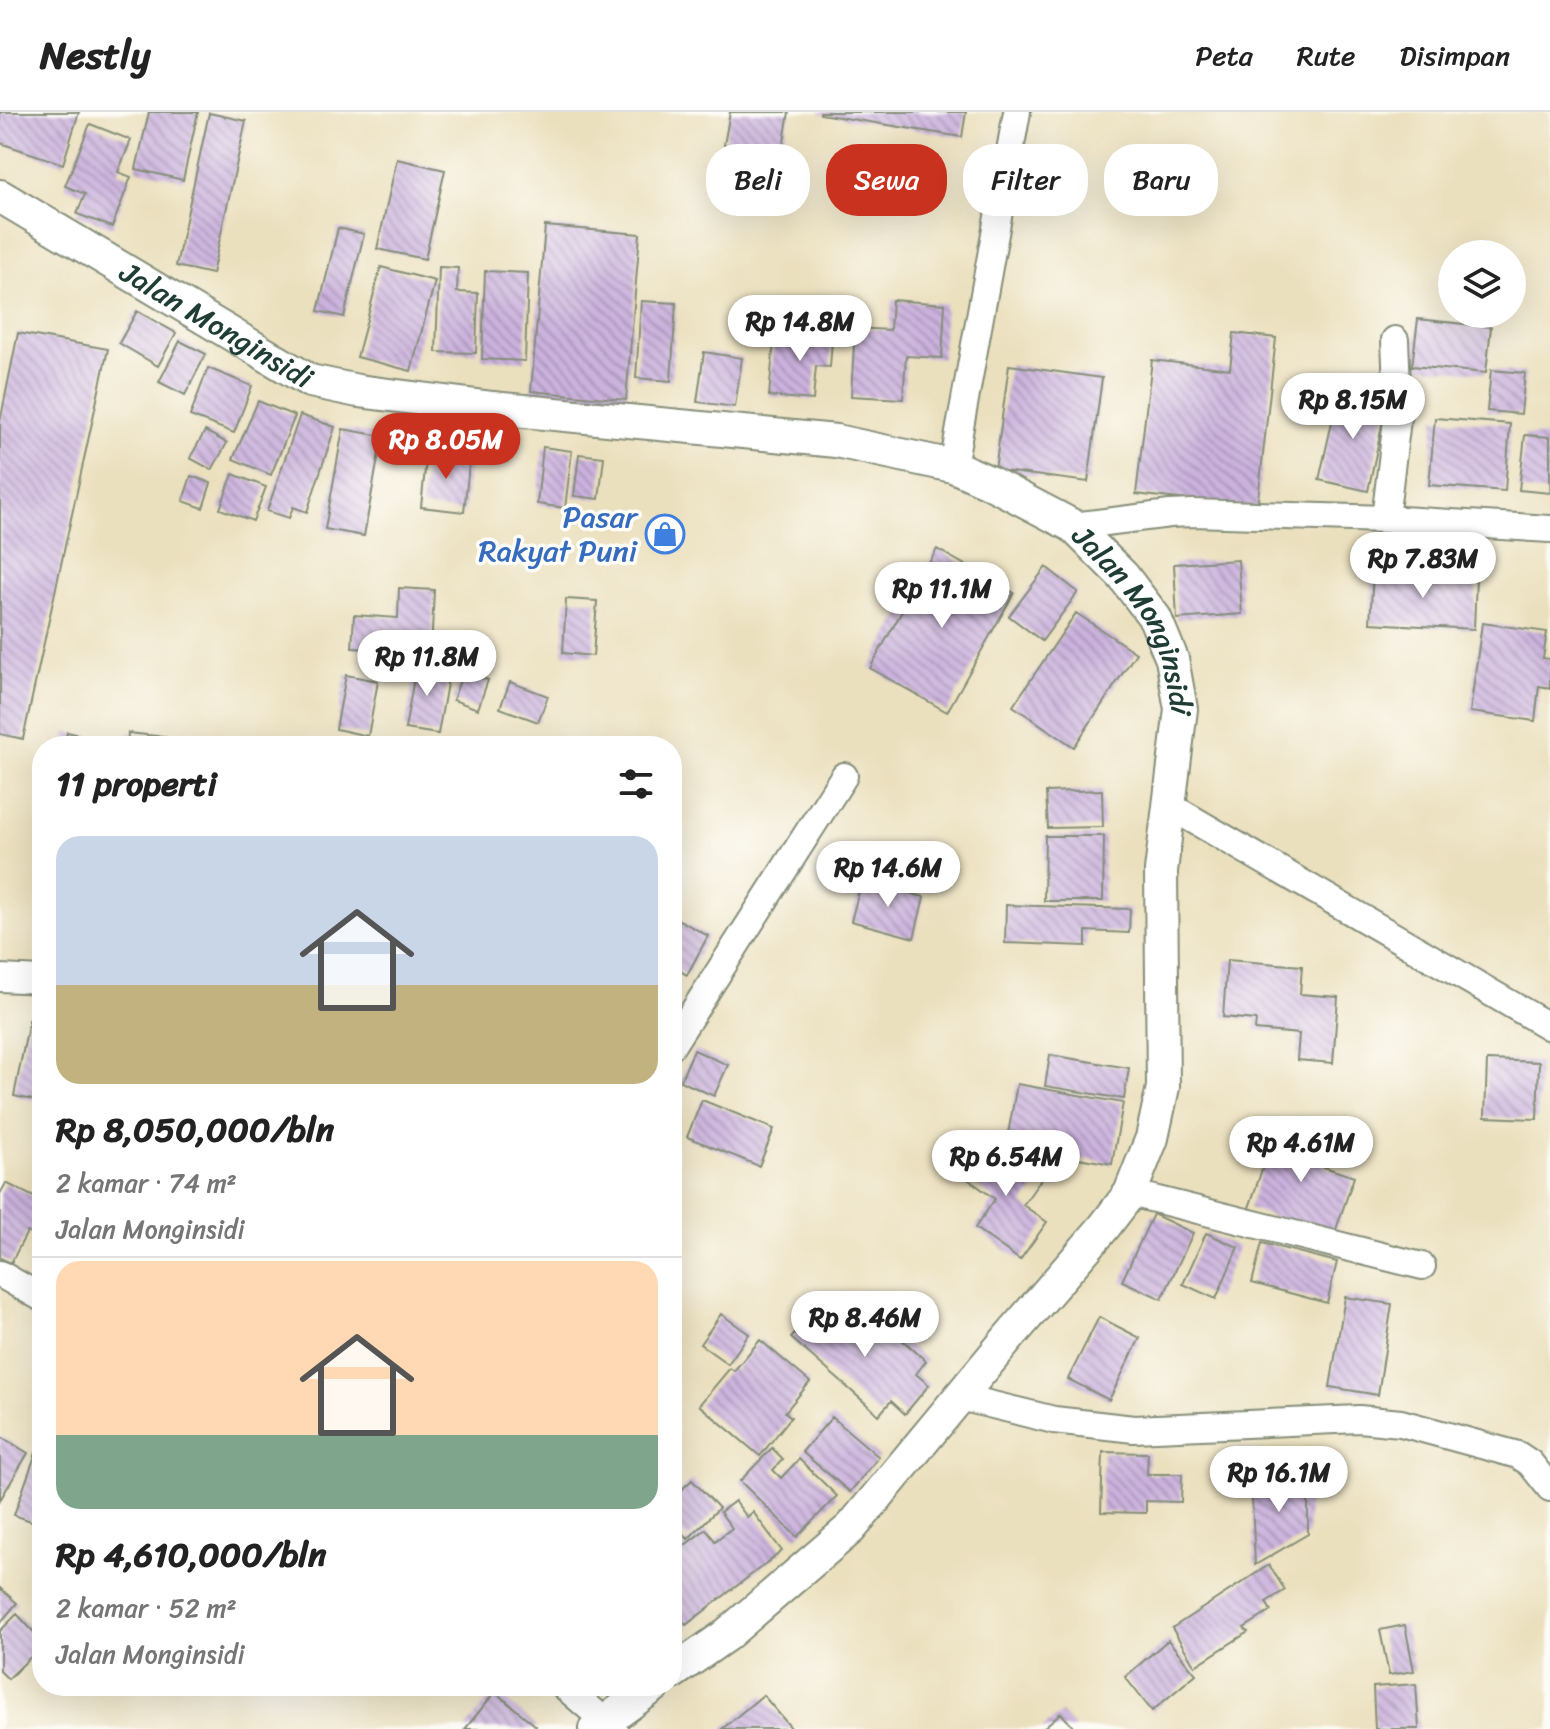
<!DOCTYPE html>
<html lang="id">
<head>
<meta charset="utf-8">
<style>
  :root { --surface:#fff; --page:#f2f2f2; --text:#222; --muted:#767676; --line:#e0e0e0; --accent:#c8321e }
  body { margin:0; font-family:Sriracha,sans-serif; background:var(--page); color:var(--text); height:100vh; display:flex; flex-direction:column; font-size:30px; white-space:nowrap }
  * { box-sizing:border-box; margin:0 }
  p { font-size:26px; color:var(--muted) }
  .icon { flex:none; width:44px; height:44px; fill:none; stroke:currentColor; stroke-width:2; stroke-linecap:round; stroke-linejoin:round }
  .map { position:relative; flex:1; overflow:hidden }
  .side { position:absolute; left:32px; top:624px; width:650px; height:960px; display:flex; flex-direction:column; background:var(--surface); border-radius:32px; box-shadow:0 8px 32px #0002 }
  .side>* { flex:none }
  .guide { position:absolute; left:706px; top:32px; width:724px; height:72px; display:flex; gap:16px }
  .tools { position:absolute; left:1438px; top:128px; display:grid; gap:16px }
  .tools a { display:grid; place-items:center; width:88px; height:88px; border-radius:50%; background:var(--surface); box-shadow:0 8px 32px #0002; font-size:40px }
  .price { position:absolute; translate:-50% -68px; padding:0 18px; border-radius:28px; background:#fff; color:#222; font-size:26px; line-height:52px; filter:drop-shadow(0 2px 4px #0008) }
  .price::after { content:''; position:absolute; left:50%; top:48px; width:24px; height:18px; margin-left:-12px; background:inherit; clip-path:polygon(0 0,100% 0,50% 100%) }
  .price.selected { background:var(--accent); color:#fff }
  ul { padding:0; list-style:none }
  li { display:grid; align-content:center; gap:16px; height:424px; padding:0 24px }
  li+li { border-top:2px solid var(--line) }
  li span { display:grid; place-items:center; height:248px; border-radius:24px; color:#555 }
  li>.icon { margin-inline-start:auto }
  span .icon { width:144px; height:144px; fill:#fffc; stroke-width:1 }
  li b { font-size:34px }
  h2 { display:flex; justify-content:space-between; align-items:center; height:96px; padding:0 24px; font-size:34px }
  .tag { padding:0 28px; border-radius:32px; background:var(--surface); box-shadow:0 8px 32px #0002; font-size:28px; line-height:72px }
  .tag.selected { background:var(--accent); color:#fff }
  header { display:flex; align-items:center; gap:48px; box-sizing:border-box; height:112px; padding:0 40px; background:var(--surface); border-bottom:2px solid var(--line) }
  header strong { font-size:38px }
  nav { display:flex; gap:44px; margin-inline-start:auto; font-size:28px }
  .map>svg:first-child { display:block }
  .building { fill:url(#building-back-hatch) }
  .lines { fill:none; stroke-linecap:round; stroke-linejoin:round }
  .minor-casing { stroke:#858e79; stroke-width:30 }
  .tertiary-casing { stroke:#858e79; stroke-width:36 }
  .minor { stroke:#fff; stroke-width:26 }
  .tertiary { stroke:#fff; stroke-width:32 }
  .labels { text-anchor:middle; stroke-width:7; stroke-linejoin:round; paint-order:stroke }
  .street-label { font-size:30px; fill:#1f3d34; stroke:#fdfcf7 }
  .shop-label { font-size:30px; fill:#366cbe; stroke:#fdfcf7; text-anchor:end }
</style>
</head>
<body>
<header>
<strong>Nestly</strong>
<nav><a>Peta</a><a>Rute</a><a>Disimpan</a></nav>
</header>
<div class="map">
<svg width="1550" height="1617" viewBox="0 0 1550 1617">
  <defs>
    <pattern id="building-back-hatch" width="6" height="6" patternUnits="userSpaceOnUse" patternTransform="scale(2)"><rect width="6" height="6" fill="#cbb2dd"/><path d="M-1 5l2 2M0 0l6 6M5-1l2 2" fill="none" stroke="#a492b4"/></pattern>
  </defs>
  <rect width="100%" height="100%" fill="#fdfcf7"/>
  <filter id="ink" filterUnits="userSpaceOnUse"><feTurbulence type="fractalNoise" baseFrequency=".0125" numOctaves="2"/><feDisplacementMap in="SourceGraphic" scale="16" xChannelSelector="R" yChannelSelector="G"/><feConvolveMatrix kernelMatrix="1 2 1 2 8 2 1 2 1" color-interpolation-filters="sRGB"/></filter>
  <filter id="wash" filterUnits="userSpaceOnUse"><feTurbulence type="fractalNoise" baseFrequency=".006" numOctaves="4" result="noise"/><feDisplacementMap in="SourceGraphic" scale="32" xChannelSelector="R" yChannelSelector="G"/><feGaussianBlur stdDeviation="1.8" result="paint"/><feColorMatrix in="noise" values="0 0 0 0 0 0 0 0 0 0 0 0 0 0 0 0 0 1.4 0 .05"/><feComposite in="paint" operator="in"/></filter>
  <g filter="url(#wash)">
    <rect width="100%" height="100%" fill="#ebe0be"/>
    <g id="blocks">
      <path class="building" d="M 0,0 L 79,0 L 63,52 L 0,31 Z
        M 149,0 L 198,0 L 183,68 L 136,57 Z
        M 730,0 L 789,0 L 782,42 L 724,33 Z
        M 820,0 L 966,0 L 962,25 L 820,2 Z
        M 209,1 L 246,9 L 212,162 L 176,154 Z
        M 90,12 L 131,28 L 118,60 L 131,65 L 112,115 L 77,102 L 85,82 L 65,74 Z
        M 397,47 L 445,58 L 425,147 L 377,137 Z
        M 545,114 L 640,122 L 626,288 L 531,279 Z
        M 338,116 L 364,122 L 344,205 L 318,199 Z
        M 381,155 L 435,169 L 411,259 L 357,245 Z
        M 439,155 L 458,156 L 457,180 L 478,181 L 476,241 L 436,240 Z
        M 485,159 L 528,161 L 525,249 L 482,247 Z
        M 892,188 L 945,192 L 942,246 L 906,244 L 903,287 L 851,284 L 855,216 L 890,218 Z
        M 641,189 L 676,191 L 671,269 L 636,266 Z
        M 137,199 L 176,221 L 158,254 L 119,231 Z
        M 1418,207 L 1491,215 L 1486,261 L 1412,254 Z
        M 805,213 L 833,215 L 830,255 L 816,254 L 813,288 L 769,284 L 774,228 L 804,230 Z
        M 18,221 L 108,237 L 23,627 L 0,622 L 0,310 Z
        M 1234,221 L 1276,226 L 1257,396 L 1136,382 L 1152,248 L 1230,257 Z
        M 180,229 L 206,242 L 185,283 L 159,270 Z
        M 704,240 L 742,246 L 735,295 L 697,290 Z
        M 1009,253 L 1102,266 L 1088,370 L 995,358 Z
        M 208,256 L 252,274 L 234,321 L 190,304 Z
        M 1491,258 L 1525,261 L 1521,302 L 1487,299 Z
        M 1339,279 L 1387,290 L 1368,379 L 1319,368 Z
        M 258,289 L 295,304 L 271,363 L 233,347 Z
        M 300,303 L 335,315 L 307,400 L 293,395 L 289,406 L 267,399 Z
        M 1435,306 L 1510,312 L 1505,379 L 1429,373 Z
        M 343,317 L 382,324 L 364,424 L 325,417 Z
        M 205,319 L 227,331 L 212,358 L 190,346 Z
        M 1525,323 L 1550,325 L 1550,381 L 1519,378 Z
        M 543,335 L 572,339 L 565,396 L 537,392 Z
        M 427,338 L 470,343 L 464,400 L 421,395 Z
        M 579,342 L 604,345 L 599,387 L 574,384 Z
        M 233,362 L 266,375 L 253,409 L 220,397 Z
        M 191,364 L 211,371 L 203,396 L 183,389 Z
        M 937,437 L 1014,481 L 947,600 L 870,556 Z
        M 1238,448 L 1242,502 L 1177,507 L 1174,452 Z
        M 1046,455 L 1078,480 L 1042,529 L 1009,504 Z
        M 1373,460 L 1476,465 L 1474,517 L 1370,511 Z
        M 399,476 L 434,478 L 431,540 L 352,536 L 354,503 L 398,506 Z
        M 566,487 L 597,489 L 593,544 L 563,541 Z
        M 1076,501 L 1136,541 L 1074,635 L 1013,594 Z
        M 1482,511 L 1547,520 L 1543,546 L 1550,547 L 1550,576 L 1539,574 L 1535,609 L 1470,600 Z
        M 417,549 L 450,555 L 438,622 L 405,617 Z
        M 463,560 L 488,568 L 478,597 L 453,588 Z
        M 346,563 L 378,569 L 368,624 L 336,617 Z
        M 510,570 L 548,584 L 538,610 L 500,596 Z
        M 67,620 L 106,629 L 105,634 L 64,634 Z
        M 128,621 L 165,625 L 164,634 L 127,634 Z
        M 1102,678 L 1103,715 L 1048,716 L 1046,680 Z
        M 1045,724 L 1104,724 L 1103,789 L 1044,789 Z
        M 862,768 L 924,785 L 914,826 L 851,809 Z
        M 1006,793 L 1130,797 L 1129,821 L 1086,819 L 1086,834 L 1005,831 Z
        M 672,804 L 708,824 L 687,863 L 672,854 Z
        M 1227,848 L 1302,854 L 1300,882 L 1338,885 L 1333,951 L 1297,948 L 1299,922 L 1255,918 L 1256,908 L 1223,905 Z
        M 30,904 L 42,907 L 42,990 L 14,984 Z
        M 694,938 L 728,953 L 714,984 L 680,969 Z
        M 1050,943 L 1129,956 L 1124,987 L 1045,974 Z
        M 1487,948 L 1539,950 L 1537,1007 L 1485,1005 Z
        M 1017,972 L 1123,991 L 1112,1052 L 1006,1033 Z
        M 702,988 L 774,1017 L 759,1054 L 687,1025 Z
        M 1277,1013 L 1332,1032 L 1324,1055 L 1354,1065 L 1333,1126 L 1249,1096 Z
        M 986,1025 L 1042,1066 L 1023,1093 L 1047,1110 L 1020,1148 L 975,1116 L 995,1087 L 961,1062 Z
        M 6,1071 L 42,1089 L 42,1117 L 38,1125 L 27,1120 L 11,1151 L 0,1146 L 0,1082 Z
        M 1153,1102 L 1193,1121 L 1162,1187 L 1122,1169 Z
        M 1206,1121 L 1238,1135 L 1216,1187 L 1183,1172 Z
        M 1262,1131 L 1337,1150 L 1327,1191 L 1252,1171 Z
        M 1345,1185 L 1392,1192 L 1378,1283 L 1330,1275 Z
        M 863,1193 L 926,1249 L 916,1262 L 929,1273 L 905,1302 L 891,1289 L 879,1303 L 791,1226 L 818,1196 L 842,1217 Z
        M 721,1202 L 749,1222 L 728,1252 L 700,1232 Z
        M 1099,1205 L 1140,1226 L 1109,1288 L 1068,1267 Z
        M 760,1228 L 810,1270 L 785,1300 L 791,1305 L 760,1344 L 699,1293 L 730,1256 L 734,1259 Z
        M 832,1305 L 879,1345 L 850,1380 L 802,1340 Z
        M 0,1324 L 28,1341 L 0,1388 Z
        M 772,1336 L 783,1347 L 773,1358 L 781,1366 L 799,1347 L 837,1384 L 797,1425 L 740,1369 Z
        M 37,1338 L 42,1340 L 42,1413 L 14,1403 Z
        M 1103,1340 L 1148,1341 L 1147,1362 L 1182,1362 L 1181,1390 L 1146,1389 L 1146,1401 L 1101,1400 Z
        M 1308,1365 L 1308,1422 L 1255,1453 L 1251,1366 Z
        M 692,1368 L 719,1396 L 688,1427 L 672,1410 L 672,1373 L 679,1380 Z
        M 735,1389 L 747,1405 L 753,1400 L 782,1439 L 686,1513 L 672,1494 L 672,1443 L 706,1417 L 715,1429 L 732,1416 L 720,1400 Z
        M 1269,1453 L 1285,1478 L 1266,1490 L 1271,1499 L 1244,1516 L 1248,1520 L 1195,1554 L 1172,1516 Z
        M 0,1476 L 17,1491 L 0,1511 Z
        M 17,1502 L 42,1529 L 42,1534 L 8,1567 L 0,1559 L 0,1519 Z
        M 672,1506 L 683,1518 L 674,1526 L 679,1531 L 672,1538 Z
        M 1405,1513 L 1414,1559 L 1389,1563 L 1380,1518 Z
        M 1168,1528 L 1196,1562 L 1152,1599 L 1125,1565 Z
        M 1416,1572 L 1419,1617 L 1375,1617 L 1373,1575 Z
        M 495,1580 L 536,1614 L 534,1617 L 465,1617 Z
        M 763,1583 L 792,1617 L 722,1617 Z
        M 1061,1601 L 1075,1617 L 1042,1617 Z"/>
    </g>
  </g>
  <g filter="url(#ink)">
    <use href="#blocks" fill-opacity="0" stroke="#858e79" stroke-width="2"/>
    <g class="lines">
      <defs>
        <path id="minor" d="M 953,354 L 1017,0
          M 1385,407 L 1398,299 L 1395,228
          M 1073,414 L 1170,402 L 1193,401 L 1385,407 L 1550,417
          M 1168,693 L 1550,915
          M 0,866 L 42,868
          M 672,933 L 844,664
          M 1130,1081 L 1422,1154
          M 0,1162 L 42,1186
          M 960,1285 L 1054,1308 L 1134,1317 L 1359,1307 L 1401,1311 L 1518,1343 L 1530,1351 L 1550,1376
          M 564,1574 L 614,1617"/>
        <g id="tertiary">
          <path id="s1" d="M 0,84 L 310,269 L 358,279 L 493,296 L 836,329 L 953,354 L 989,370 L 1073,414 L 1123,464 L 1155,506 L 1172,547 L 1181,597 L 1161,759 L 1163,975 L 1152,1026 L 1130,1081 L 1104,1115 L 1010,1224 L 851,1416 L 725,1524 L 672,1561"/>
          <path d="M 595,1617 L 654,1574"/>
        </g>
      </defs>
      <use href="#minor" class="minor-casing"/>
      <use href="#tertiary" class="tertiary-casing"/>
      <use href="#minor" class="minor"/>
      <use href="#tertiary" class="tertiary"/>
    </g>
  </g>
  <defs>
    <symbol id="shop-ring" viewBox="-11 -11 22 22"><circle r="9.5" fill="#fdfcf7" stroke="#3f7fe0" stroke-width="1.5"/><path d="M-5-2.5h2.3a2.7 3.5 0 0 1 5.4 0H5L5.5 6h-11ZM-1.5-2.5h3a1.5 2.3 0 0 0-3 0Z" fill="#3f7fe0"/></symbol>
  </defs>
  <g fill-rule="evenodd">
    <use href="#shop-ring" x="643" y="400" width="44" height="44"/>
  </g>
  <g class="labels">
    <g class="street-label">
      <text dy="10" stroke="none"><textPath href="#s1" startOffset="252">Jalan Monginsidi</textPath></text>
      <text dy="10" stroke="none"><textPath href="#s1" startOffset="1260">Jalan Monginsidi</textPath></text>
    </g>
    <g class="shop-label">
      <text x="637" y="415">Pasar<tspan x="637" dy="34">Rakyat Puni</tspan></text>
    </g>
  </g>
</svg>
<div class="tools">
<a><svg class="icon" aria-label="layers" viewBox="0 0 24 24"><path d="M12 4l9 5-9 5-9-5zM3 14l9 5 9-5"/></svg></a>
</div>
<b class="price" style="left:800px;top:251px">Rp 14.8M</b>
<b class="price" style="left:1353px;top:329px">Rp 8.15M</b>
<b class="price selected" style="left:446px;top:369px">Rp 8.05M</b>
<b class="price" style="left:1423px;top:488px">Rp 7.83M</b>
<b class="price" style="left:942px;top:518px">Rp 11.1M</b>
<b class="price" style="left:427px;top:586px">Rp 11.8M</b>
<b class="price" style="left:888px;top:797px">Rp 14.6M</b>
<b class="price" style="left:1301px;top:1072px">Rp 4.61M</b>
<b class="price" style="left:1006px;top:1086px">Rp 6.54M</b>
<b class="price" style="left:865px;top:1247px">Rp 8.46M</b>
<b class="price" style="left:1279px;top:1402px">Rp 16.1M</b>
<div class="guide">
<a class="tag">Beli</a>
<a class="tag selected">Sewa</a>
<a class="tag">Filter</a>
<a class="tag">Baru</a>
</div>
<section class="side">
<h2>11 properti<svg class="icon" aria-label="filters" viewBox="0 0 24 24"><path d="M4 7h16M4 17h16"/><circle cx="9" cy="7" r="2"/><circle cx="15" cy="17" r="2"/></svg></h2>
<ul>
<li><span style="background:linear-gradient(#c9d6e8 60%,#c2b280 0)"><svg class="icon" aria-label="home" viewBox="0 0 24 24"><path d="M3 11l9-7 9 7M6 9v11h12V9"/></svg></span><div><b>Rp 8,050,000/bln</b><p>2 kamar · 74 m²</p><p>Jalan Monginsidi</p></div></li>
<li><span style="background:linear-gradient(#ffd9b3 70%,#7fa58c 0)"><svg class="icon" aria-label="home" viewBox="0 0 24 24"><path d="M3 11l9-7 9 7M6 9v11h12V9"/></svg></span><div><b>Rp 4,610,000/bln</b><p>2 kamar · 52 m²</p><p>Jalan Monginsidi</p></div></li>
</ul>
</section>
</div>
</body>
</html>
